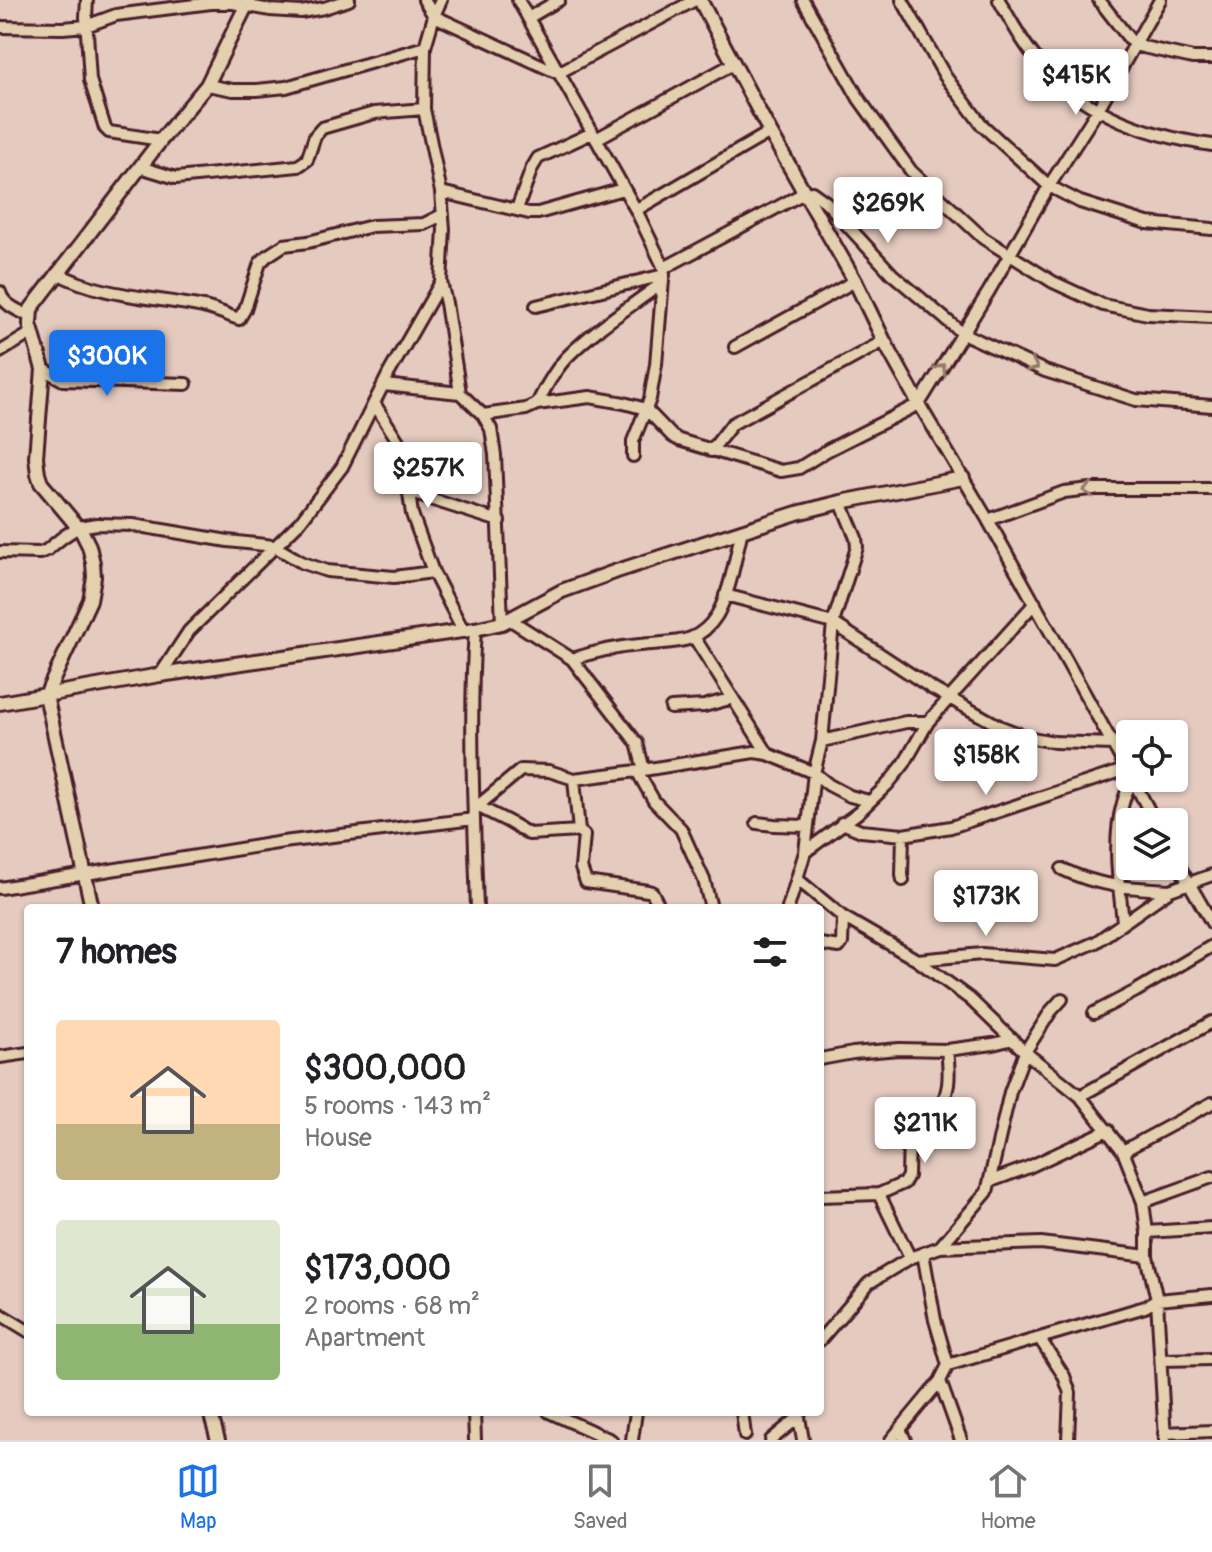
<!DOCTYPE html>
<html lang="en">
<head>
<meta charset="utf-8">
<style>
  :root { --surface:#fff; --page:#f6f6f6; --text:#202124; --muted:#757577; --line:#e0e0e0; --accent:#1a73e8 }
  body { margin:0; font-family:Pangolin,sans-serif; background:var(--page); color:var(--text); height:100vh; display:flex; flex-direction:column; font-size:30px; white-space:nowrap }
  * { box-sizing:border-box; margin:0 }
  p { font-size:26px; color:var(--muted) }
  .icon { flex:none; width:44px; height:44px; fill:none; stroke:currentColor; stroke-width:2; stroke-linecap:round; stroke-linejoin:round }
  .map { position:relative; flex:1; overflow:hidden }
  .side { position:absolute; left:24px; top:904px; width:800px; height:512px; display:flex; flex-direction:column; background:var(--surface); border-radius:8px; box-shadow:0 2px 6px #0004 }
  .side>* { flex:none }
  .buttons { position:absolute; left:1116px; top:720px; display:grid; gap:16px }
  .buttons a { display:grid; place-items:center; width:72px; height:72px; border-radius:8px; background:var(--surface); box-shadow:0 2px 6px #0004; font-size:40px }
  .price { position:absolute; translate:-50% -68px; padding:0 18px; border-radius:8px; background:#fff; color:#222; font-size:26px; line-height:52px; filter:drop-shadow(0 2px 4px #0008) }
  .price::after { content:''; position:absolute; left:50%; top:48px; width:24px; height:18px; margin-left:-12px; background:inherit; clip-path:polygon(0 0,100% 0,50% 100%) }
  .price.selected { background:var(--accent); color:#fff }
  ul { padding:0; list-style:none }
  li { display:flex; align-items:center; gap:24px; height:200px; padding:0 32px }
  li span { display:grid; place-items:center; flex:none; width:224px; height:160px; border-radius:8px; color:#555 }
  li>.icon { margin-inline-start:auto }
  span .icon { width:96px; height:96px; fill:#fffc; stroke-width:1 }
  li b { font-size:34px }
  h2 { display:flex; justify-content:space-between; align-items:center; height:96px; padding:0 32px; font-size:34px }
  .tabs { display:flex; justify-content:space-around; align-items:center; height:112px; border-top:2px solid var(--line); background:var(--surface); font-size:22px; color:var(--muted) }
  .tabs a { display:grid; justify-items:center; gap:4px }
  .tabs .selected { color:var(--accent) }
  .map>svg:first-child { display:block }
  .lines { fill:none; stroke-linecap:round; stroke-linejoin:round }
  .minor-casing { stroke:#4a1f2b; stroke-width:16 }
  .tertiary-casing { stroke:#4a1f2b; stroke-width:18 }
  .minor { stroke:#e3d0ae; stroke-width:10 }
  .tertiary { stroke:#e3d0ae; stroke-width:12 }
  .oneway { stroke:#96786c }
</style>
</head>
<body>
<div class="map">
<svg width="1212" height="1440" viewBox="0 0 1212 1440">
  <rect width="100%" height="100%" fill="#e4cabf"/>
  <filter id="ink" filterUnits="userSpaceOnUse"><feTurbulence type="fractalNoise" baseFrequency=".0125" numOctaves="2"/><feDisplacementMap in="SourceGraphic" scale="16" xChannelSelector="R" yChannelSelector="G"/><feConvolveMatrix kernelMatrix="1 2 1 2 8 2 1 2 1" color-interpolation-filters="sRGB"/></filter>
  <g filter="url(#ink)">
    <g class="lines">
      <defs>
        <path id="minor" d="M 87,0 L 86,17 L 90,80 L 105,128 L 109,132 L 161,140
          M 424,0 L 434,16 L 558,73 L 695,0
          M 441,0 L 434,16 L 425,47 L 424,109 L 441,192 L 444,229 L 441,282 L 446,303 L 460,393
          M 518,0 L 636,210 L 664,268 L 656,364 L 650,399 L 633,441 L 633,456
          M 803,0 L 859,99 L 911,171 L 983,238 L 1053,282 L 1103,305 L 1148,314 L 1212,317
          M 902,0 L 945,76 L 982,125 L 1049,186 L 1080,202 L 1147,223 L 1212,229
          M 999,0 C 1011,21 1023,44 1039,62 C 1083,113 1147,136 1212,145
          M 1099,0 L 1134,45 L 1193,58 L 1212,58
          M 528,18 L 559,0
          M 0,27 L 63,28 L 86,26 L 116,15 L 211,3 L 233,3 L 270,10 L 301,12 L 324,8 L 349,0
          M 207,85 L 233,90 L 257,90 L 286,87 L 425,47
          M 596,139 L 733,64
          M 140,167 L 176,178 L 298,166 L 307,160 L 315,136 L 322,128 L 374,113 L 424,109
          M 441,192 L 529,213 L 538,213 L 623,189
          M 517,209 L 532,168 L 538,158 L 592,133
          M 636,210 L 770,132
          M 664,268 L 804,193 L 812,192 L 826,202 L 892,274 L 962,333 L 1045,371 L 1136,400 L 1212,406
          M 57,273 C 102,297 154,297 203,307 C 215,309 227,315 239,319 L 245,309 L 260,263 L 267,256 L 284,245 L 308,242 L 372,226 L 424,224 L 442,215
          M 0,292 C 3,305 18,310 29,316
          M 536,306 L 664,275
          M 735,347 L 855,281
          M 0,352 L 33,332
          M 43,369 L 63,380 L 186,384
          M 384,385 L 460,393 L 483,415 L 491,429 L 495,455 L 502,623
          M 374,403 L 398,441 L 403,453 L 412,514 L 433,572 L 464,632
          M 537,404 C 545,388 555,369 568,356 C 596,328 630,307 662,283
          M 919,404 L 988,520 L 1130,775
          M 483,415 L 526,409 L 537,404 L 590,397 L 624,403 L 646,409 L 672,436 L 679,440 L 781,471 L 799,468 L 828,450 L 919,404 L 989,291 L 1049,186 L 1097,111 L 1160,0
          M 711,451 L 732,424 L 884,341
          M 408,492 L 499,521
          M 988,520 L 1064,492 L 1090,489 L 1212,489
          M 0,552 L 40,553 L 47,550 L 63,537 L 78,527 L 97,524 L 133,525 L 228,541 L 274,546 L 303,563 L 327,571 L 394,577 L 433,572
          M 725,595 L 833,623 L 933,689 L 1001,727 L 1027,737 L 1054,742 L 1113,744
          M 509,619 L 572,659 C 594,652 616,647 639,645 C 672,641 697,647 717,615 C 731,590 735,558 742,530
          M 475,629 C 469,722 474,815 477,908
          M 694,637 L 768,754
          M 572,659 L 637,743 L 644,770
          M 160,675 L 189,631 L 300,522 L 342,467 L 389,373 L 441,282
          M 671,708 L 704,706 L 733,698
          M 822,741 L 906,722 L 928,722
          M 637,771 L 654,801 L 681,829 L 704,880 L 711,908
          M 1132,778 L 1155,822
          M 574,779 L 579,831 L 584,835 L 581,868 L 586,882 L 648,891 L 652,892 L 660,908
          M 479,807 L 507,821 L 529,834 L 579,831
          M 474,809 L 521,770 L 549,771 L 574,779 L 637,771 L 754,752 L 768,754 L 814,773 L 829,785 L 850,796 L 869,801
          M 757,823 L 774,825 L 807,826
          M 842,823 L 861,831 L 903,835 L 951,827 L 1127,769
          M 903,835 L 902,875 L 903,880
          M 805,852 L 859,812 L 887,785 L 904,764 L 928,722 L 1035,603
          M 1174,857 L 1212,923
          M 1062,869 C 1099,887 1130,888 1170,890
          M 797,879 L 843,917 L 917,960 L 970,999 L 1025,1052 L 1080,1096 L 1123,1151 L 1143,1202 L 1147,1232 L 1147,1256 L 1157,1300 L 1158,1317 L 1165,1440
          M 0,888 L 283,842 L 474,819
          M 788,908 L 805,852 L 814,773 L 822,741 L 833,623 L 857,547 L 856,538 L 841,502
          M 1123,922 C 1119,884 1112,840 1123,803 C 1125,795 1129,787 1132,779
          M 820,944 L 839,947 L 842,943 L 843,917
          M 917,960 L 982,954 L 1055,960 L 1096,942 L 1170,890 L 1212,875
          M 1094,1013 L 1136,991 L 1212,946
          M 0,1057 L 28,1053
          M 820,1059 L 853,1053 L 899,1049 L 947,1050 L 993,1044 L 1013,1039
          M 1080,1096 L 1212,1022
          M 1123,1151 L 1212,1103
          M 991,1181 L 1029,1167 L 1108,1130
          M 879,1194 L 910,1258
          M 820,1196 L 879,1194 L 904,1183 L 908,1176 L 909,1138 C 916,1130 926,1125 933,1117 C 951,1097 950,1075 947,1050
          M 1143,1202 L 1212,1177
          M 1147,1232 L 1212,1228
          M 940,1247 L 987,1192 L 1010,1092 L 1025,1052 L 1051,1011 L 1062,999
          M 923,1253 L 935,1320 L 948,1365
          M 0,1314 L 28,1331
          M 1040,1339 L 1064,1376 L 1070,1393 L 1068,1440
          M 820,1340 L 869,1283 L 910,1258 L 940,1247 L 1041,1243 L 1147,1256
          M 1161,1360 L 1212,1359
          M 940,1381 L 961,1440
          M 474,1412 L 475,1440
          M 549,1412 L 611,1440
          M 742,1412 L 745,1435
          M 799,1417 L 803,1440
          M 900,1429 L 905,1440
          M 1164,1433 L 1212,1431
          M 632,1440 L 636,1412
          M 771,1440 L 799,1417 L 800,1412
          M 891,1440 L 940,1381 L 948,1365 L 1145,1307 L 1157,1300 L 1212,1295"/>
        <path id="tertiary" d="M 700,0 L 770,132 L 855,281 L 884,341 L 919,404
          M 0,703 L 160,675 L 475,629 L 502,623 L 562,591 L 617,571 L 797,513 L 841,502 L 963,478
          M 92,908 L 46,695 L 90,600 L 94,577 L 93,563 L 89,546 L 82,532 L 41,483 L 38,474 L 36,457 L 43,369 L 30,324 L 31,309 L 161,140 L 207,85 L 249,0
          M 210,1412 L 218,1440"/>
      </defs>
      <use href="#minor" class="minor-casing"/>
      <use href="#tertiary" class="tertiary-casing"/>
      <use href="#minor" class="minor"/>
      <use href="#tertiary" class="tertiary"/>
    </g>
    <defs><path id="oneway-chevron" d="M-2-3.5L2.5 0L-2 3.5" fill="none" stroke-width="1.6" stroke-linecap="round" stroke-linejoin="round" transform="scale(2)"/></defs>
    <g class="oneway">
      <use href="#oneway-chevron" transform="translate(1033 366) rotate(24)"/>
      <use href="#oneway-chevron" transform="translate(941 369) rotate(-59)"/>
      <use href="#oneway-chevron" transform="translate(1088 490) rotate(176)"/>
    </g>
  </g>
</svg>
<div class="buttons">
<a><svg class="icon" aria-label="locate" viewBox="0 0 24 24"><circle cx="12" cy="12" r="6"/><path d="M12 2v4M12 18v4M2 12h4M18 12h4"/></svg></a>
<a><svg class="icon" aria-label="layers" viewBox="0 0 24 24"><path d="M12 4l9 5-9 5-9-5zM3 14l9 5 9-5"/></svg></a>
</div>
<b class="price" style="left:1076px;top:117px">$415K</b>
<b class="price" style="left:888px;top:245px">$269K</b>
<b class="price selected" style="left:107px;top:398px">$300K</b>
<b class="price" style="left:428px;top:510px">$257K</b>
<b class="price" style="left:986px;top:797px">$158K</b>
<b class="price" style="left:986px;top:938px">$173K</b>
<b class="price" style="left:925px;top:1165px">$211K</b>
<section class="side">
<h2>7 homes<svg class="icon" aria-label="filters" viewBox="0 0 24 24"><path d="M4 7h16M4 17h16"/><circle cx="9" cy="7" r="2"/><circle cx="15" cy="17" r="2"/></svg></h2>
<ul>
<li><span style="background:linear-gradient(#ffd9b3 65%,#c2b280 0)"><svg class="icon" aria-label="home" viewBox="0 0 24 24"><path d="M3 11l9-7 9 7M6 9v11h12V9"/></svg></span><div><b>$300,000</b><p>5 rooms · 143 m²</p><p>House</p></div></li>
<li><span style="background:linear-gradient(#dfe7d0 65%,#8fb573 0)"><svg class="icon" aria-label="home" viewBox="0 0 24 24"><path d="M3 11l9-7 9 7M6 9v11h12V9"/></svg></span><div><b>$173,000</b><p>2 rooms · 68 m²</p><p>Apartment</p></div></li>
</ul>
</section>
</div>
<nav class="tabs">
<a class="selected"><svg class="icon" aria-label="map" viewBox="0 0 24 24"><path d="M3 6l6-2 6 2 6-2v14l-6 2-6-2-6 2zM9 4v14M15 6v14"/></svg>Map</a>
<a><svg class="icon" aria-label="saved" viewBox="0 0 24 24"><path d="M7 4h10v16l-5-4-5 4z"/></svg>Saved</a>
<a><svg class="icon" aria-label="home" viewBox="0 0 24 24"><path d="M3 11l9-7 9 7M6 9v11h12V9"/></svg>Home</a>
</nav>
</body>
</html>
